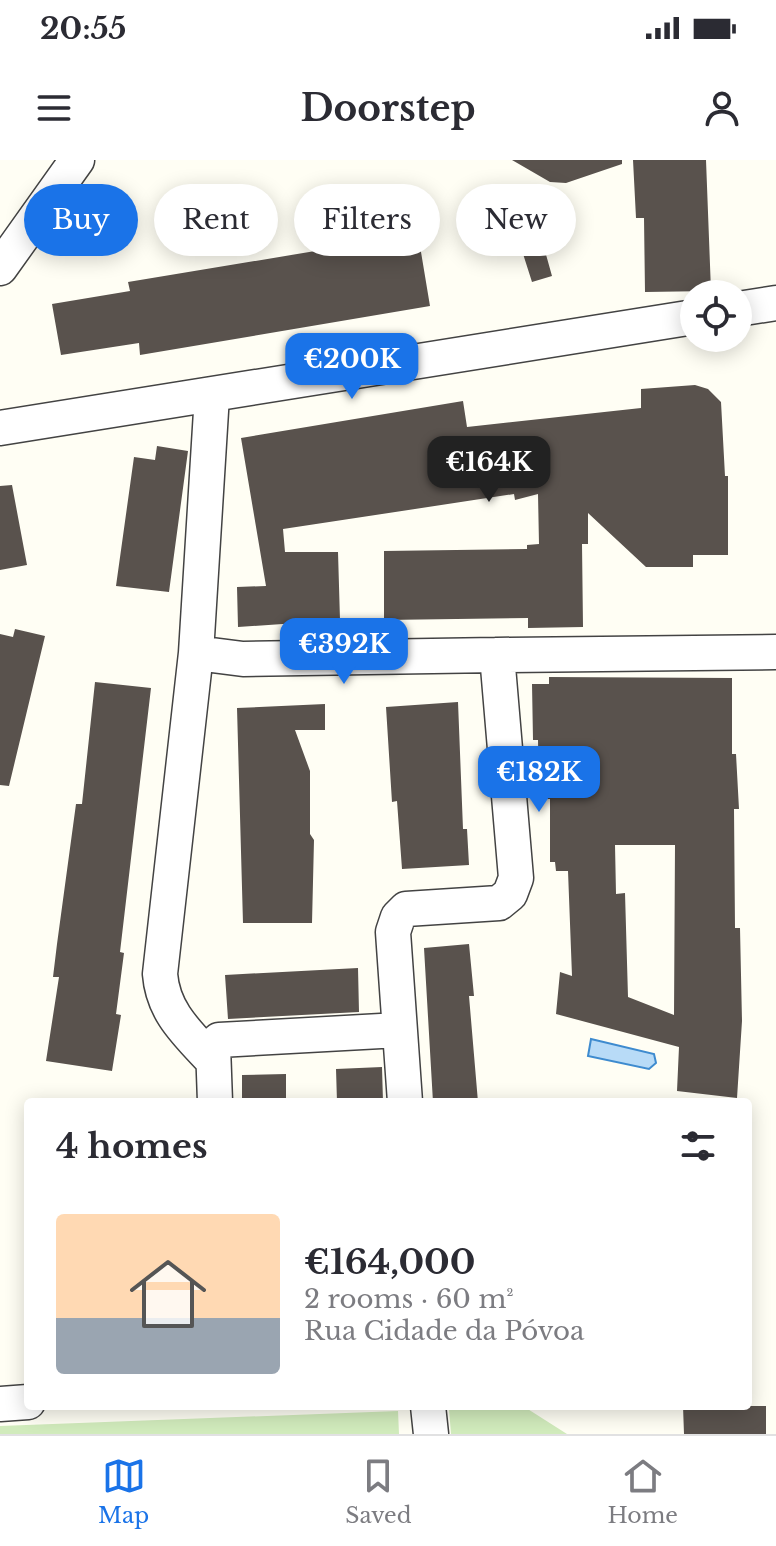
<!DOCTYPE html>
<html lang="en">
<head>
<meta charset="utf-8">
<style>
  :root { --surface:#fff; --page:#f7f7f7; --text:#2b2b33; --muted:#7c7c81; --line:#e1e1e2; --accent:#1a73e8 }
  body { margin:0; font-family:"Libre Baskerville",serif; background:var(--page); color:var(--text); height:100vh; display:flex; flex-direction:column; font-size:30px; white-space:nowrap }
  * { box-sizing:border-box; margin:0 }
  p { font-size:26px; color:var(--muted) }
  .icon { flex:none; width:44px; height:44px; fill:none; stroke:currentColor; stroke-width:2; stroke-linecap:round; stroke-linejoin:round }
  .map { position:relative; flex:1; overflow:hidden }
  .details { position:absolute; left:24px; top:938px; width:728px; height:312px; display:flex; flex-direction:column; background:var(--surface); border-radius:8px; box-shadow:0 4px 20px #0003 }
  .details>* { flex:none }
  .top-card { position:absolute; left:24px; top:24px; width:728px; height:72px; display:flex; gap:16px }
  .controls { position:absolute; left:680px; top:120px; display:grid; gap:16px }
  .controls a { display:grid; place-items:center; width:72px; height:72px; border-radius:50%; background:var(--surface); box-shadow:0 4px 20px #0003; font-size:40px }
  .price { position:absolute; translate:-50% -68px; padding:0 18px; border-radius:16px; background:var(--accent); color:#fff; font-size:26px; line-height:52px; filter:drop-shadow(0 2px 4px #0008) }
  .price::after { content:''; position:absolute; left:50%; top:48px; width:24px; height:18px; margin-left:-12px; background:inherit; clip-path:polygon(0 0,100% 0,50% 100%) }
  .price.active { background:#222; color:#fff }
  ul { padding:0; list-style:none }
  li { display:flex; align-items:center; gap:24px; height:200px; padding:0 32px }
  li span { display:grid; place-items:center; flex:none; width:224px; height:160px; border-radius:8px; color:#555 }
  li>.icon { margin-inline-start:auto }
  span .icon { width:96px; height:96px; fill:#fffc; stroke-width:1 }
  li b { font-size:34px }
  h2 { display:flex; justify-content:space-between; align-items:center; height:96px; padding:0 32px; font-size:34px }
  .chip { padding:0 28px; border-radius:36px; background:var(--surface); box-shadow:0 4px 20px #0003; font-size:28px; line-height:72px }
  .chip.active { background:var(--accent); color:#fff }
  .status { display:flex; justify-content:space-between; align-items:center; height:56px; padding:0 40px; background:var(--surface); direction:ltr }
  .status svg { height:22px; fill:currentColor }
  header { display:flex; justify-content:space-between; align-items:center; height:104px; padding:0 32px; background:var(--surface); font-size:36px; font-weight:700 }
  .dock { display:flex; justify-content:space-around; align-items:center; height:112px; border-top:2px solid var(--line); background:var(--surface); font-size:22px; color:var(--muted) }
  .dock a { display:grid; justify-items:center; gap:4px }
  .dock .active { color:var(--accent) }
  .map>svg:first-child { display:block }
  .green { fill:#d1ebbc }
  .water { fill:#b8dbf7; stroke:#3e8bcf; stroke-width:2 }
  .building { fill:#59524d; fill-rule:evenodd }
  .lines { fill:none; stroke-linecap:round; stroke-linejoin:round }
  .minor-casing { stroke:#434343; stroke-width:37 }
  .minor { stroke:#fff; stroke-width:34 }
</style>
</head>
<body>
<div class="status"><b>20:55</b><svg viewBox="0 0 49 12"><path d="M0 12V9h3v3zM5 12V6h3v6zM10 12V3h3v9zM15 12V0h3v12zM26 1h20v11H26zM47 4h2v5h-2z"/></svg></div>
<header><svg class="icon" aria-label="menu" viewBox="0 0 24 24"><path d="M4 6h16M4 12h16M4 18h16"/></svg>Doorstep<svg class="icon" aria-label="person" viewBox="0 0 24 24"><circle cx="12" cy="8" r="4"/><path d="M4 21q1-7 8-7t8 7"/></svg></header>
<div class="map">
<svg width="776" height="1274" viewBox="0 0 776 1274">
  <rect width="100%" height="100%" fill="#fffef4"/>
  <path class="green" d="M 523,1246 L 567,1274 L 451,1274 L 449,1249 Z
    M 398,1251 L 399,1274 L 0,1274 L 0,1266 Z"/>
  <path class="water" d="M 591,879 L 654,894 L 656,903 L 649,909 L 588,896 Z"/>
  <path class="building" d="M 512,0 L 622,0 L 622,4 L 566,23 L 550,22 Z
    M 633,0 L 706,0 L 711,131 L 645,132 L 644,58 L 636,58 Z
    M 533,48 L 552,116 L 532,122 L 510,53 Z
    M 418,74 L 430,146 L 140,195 L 139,183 L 61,195 L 52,144 L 130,131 L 128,122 Z
    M 695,225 L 708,229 L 721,242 L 725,316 L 728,316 L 728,395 L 693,395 L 693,407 L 646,407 L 588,353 L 588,384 L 582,384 L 583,467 L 528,468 L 528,458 L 384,460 L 384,391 L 527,389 L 527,385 L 539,384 L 538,334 L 515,340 L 514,334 L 283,369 L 285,392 L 338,392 L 340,460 L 238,467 L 237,427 L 266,426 L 241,278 L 463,241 L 467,267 L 641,248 L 641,229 Z
    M 157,286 L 188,291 L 169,432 L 116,426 L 134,297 L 155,300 Z
    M 12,325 L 27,405 L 0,410 L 0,326 Z
    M 15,469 L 45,476 L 9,626 L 0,625 L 0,474 L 13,477 Z
    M 549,517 L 732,518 L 732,594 L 736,594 L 739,649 L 734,649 L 735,768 L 740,768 L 742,861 L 737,938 L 677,931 L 679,887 L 556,854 L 560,812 L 572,816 L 568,711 L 556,711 L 555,702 L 550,702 L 550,639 L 539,639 L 538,580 L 533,580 L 532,524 L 549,524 ZM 615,685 L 675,685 L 674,855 L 628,837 L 625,733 L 616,734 Z
    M 95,522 L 151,528 L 120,792 L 124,793 L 116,854 L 121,855 L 112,911 L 46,901 L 59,817 L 53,817 L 57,784 L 76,644 L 82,644 Z
    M 458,542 L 463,669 L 467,669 L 469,705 L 402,709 L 397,641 L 392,642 L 386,547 Z
    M 325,544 L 325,570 L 295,570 L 310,611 L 310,674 L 314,680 L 312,763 L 243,763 L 237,548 Z
    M 469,784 L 474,836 L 469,836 L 478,942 L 433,942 L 424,788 Z
    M 358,808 L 359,852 L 228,859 L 225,815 Z
    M 382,907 L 383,942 L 337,942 L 336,909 Z
    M 286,914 L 286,942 L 242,942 L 242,915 Z
    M 683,1246 L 766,1246 L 766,1274 L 684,1274 Z"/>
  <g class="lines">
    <defs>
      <path id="minor" d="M 0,108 L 77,0
        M 738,149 L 776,143
        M 0,268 L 694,157
        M 196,493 L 243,499 L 497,495
        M 212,900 C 187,873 163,852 160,814 L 196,493 L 212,235
        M 215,942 L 213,886 L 219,880 L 399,870
        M 405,942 L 393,772 L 398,757 L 406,749 L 499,743 L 510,734 L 516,718 L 497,495 L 776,492
        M 0,1244 L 28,1242
        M 428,1246 L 431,1274"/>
    </defs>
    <use href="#minor" class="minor-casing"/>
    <use href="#minor" class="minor"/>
  </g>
</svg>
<div class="controls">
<a><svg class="icon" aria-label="locate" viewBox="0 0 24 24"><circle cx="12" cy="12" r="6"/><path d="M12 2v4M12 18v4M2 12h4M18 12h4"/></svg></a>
</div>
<b class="price" style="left:352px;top:241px">€200K</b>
<b class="price active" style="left:489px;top:344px">€164K</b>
<b class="price" style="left:344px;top:526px">€392K</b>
<b class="price" style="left:539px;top:654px">€182K</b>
<div class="top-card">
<a class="chip active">Buy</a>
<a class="chip">Rent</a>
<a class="chip">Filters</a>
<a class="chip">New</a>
</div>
<section class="details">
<h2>4 homes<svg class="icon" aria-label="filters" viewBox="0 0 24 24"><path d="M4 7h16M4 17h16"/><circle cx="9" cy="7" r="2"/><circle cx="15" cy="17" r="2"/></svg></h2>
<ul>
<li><span style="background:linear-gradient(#ffd9b3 65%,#9aa5b1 0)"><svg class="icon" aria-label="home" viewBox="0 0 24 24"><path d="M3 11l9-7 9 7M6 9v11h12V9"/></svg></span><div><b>€164,000</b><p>2 rooms · 60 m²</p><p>Rua Cidade da Póvoa</p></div></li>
</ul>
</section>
</div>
<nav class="dock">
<a class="active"><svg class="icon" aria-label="map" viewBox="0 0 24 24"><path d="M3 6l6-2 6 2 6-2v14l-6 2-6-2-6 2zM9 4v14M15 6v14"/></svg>Map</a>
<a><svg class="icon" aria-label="saved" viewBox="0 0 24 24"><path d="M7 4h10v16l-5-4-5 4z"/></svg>Saved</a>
<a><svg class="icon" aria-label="home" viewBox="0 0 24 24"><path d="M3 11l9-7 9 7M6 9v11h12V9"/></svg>Home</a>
</nav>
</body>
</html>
